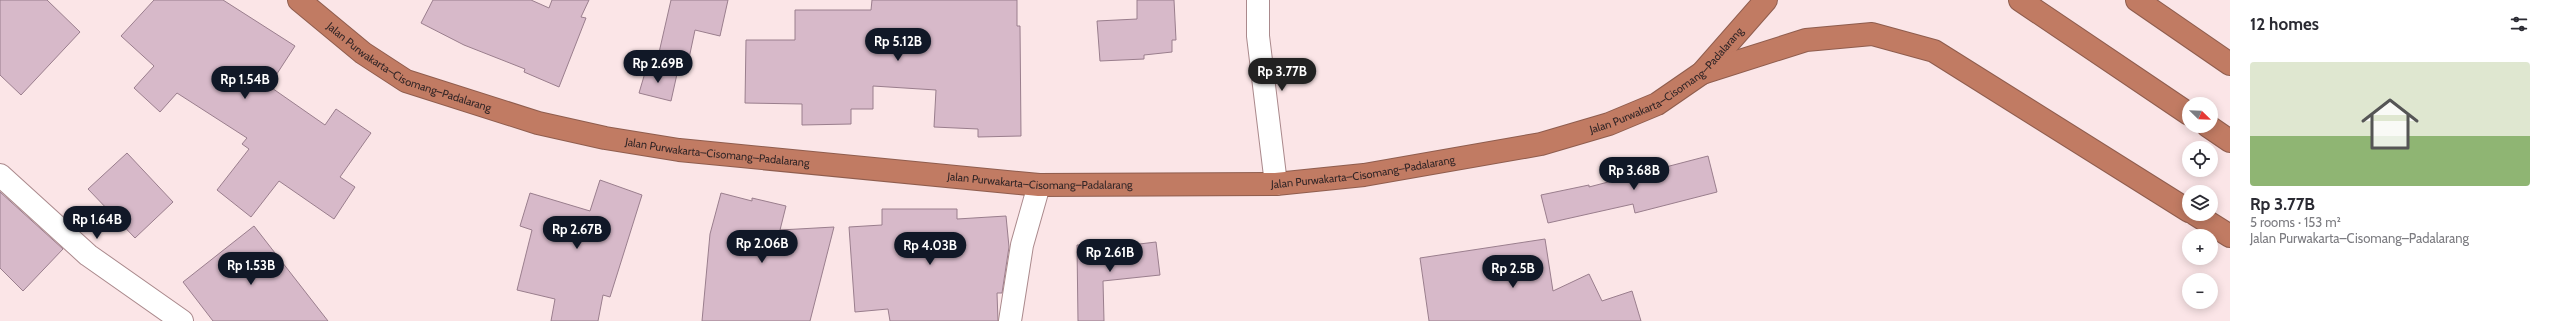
<!DOCTYPE html>
<html lang="en">
<head>
<meta charset="utf-8">
<style>
  :root { --surface:#fff; --page:#f2f2f3; --text:#2b2b33; --muted:#7c7c81; --accent:#111827 }
  body { margin:0; font-family:Cabin,sans-serif; background:var(--page); color:var(--text); height:100vh; display:flex; flex-direction:column; font-size:15px; white-space:nowrap }
  * { box-sizing:border-box; margin:0 }
  p { font-size:13px; color:var(--muted) }
  .icon { flex:none; width:22px; height:22px; fill:none; stroke:currentColor; stroke-width:2; stroke-linecap:round; stroke-linejoin:round }
  .map { position:relative; flex:1; overflow:hidden }
  .panel { display:flex; flex-direction:column; background:var(--surface); width:320px }
  .panel>* { flex:none }
  .needle { width:26px; rotate:113deg }
  .fabs { position:absolute; left:2182px; top:97px; display:grid; gap:8px }
  .fabs a { display:grid; place-items:center; width:36px; height:36px; border-radius:50%; background:var(--surface); box-shadow:0 2px 10px #0003; font-size:20px }
  .price { position:absolute; translate:-50% -34px; padding:0 9px; border-radius:14px; background:var(--accent); color:#fff; font-size:13px; line-height:26px; filter:drop-shadow(0 1px 2px #0008) }
  .price::after { content:''; position:absolute; left:50%; top:24px; width:12px; height:9px; margin-left:-6px; background:inherit; clip-path:polygon(0 0,100% 0,50% 100%) }
  .price.on { background:#222; color:#fff }
  ul { padding:0; list-style:none }
  li { display:grid; align-content:center; gap:8px; height:212px; padding:0 20px }
  li span { display:grid; place-items:center; height:124px; border-radius:4px; color:#555 }
  li>.icon { margin-inline-start:auto }
  span .icon { width:72px; height:72px; fill:#fffc; stroke-width:1 }
  li b { font-size:17px }
  h2 { display:flex; justify-content:space-between; align-items:center; height:48px; padding:0 20px; font-size:17px }
  main { display:flex; flex:1; min-height:0 }
  .map>svg:first-child { display:block }
  .building { fill:#d7b9c9; stroke:#9a7e8d }
  .lines { fill:none; stroke-linecap:round; stroke-linejoin:round }
  .street-casing { stroke:#aa898c; stroke-width:24 }
  .highway-casing { stroke:#8f5d4e; stroke-width:24 }
  .street { stroke:#fff; stroke-width:22 }
  .highway { stroke:#c17b63; stroke-width:22 }
  .labels { text-anchor:middle; stroke-width:3; stroke-linejoin:round; paint-order:stroke }
  .street-label { font-size:11px; fill:#332627; stroke:#fff }
</style>
</head>
<body>
<main>
<div class="map">
<svg width="2230" height="321" viewBox="0 0 2230 321">
  <rect width="100%" height="100%" fill="#fbe5e7"/>
  <path class="building" d="M 0,0 L 47,0 L 80,32 L 21,95 L 0,75 Z
    M 154,0 L 223,0 L 295,46 L 269,86 L 325,125 L 336,109 L 371,133 L 340,177 L 355,187 L 334,219 L 279,181 L 251,217 L 217,190 L 249,149 L 242,144 L 247,138 L 177,93 L 160,112 L 134,88 L 154,66 L 121,36 Z
    M 433,0 L 531,0 L 549,8 L 552,0 L 589,0 L 581,17 L 586,18 L 559,87 L 524,72 L 525,69 L 464,45 L 421,23 Z
    M 671,0 L 728,0 L 720,36 L 695,30 L 688,63 L 658,57 Z
    M 872,0 L 1017,0 L 1017,26 L 1020,26 L 1021,136 L 978,137 L 978,129 L 934,127 L 936,90 L 873,86 L 873,109 L 851,109 L 851,124 L 802,125 L 802,104 L 745,103 L 746,40 L 795,40 L 795,10 L 871,10 Z
    M 1137,0 L 1174,0 L 1176,40 L 1172,40 L 1172,52 L 1144,55 L 1144,59 L 1100,61 L 1097,21 L 1137,19 Z
    M 647,66 L 677,74 L 671,101 L 639,93 Z
    M 127,153 L 173,202 L 135,238 L 88,189 Z
    M 1708,156 L 1717,192 L 1635,213 L 1633,204 L 1548,223 L 1541,195 L 1589,185 L 1589,187 Z
    M 600,180 L 642,195 L 610,297 L 603,295 L 598,321 L 551,321 L 555,299 L 517,290 L 532,230 L 520,226 L 530,193 L 590,211 Z
    M 0,192 L 63,249 L 23,291 L 0,268 Z
    M 721,193 L 752,201 L 752,198 L 786,206 L 780,230 L 834,227 L 810,321 L 702,321 L 710,234 Z
    M 882,209 L 957,209 L 957,219 L 1006,216 L 1009,247 L 1002,293 L 997,293 L 998,321 L 890,321 L 888,309 L 855,312 L 849,227 L 882,225 Z
    M 254,226 L 328,321 L 213,321 L 183,282 Z
    M 1545,239 L 1553,291 L 1589,274 L 1602,301 L 1632,291 L 1641,321 L 1429,321 L 1420,258 Z
    M 1156,242 L 1160,275 L 1103,281 L 1104,321 L 1078,321 L 1077,245 L 1106,244 L 1106,248 Z"/>
  <g class="lines">
    <defs>
      <path id="street" d="M 1258,0 L 1258,36 L 1276,184
        M 0,175 L 88,255 L 182,321
        M 1010,321 L 1022,245 L 1039,185"/>
      <g id="highway">
        <path id="s1" d="M 299,0 L 363,53 L 406,81 L 538,123 L 605,138 L 679,150 L 1039,185 L 1276,184 L 1364,175 L 1541,144 L 1609,124 L 1657,104 L 1702,73 L 1766,0"/>
        <path d="M 2020,0 L 2189,114"/>
        <path d="M 2137,0 L 2230,64"/>
        <path d="M 1702,73 L 1806,40 L 1872,34 L 1934,51 L 2189,211"/>
        <path d="M 2208,126 L 2230,141"/>
        <path d="M 2195,214 L 2230,236"/>
      </g>
    </defs>
    <use href="#street" class="street-casing"/>
    <use href="#highway" class="highway-casing"/>
    <use href="#street" class="street"/>
    <use href="#highway" class="highway"/>
  </g>
  <g class="labels">
    <g class="street-label">
      <text dy="4" stroke="none"><textPath href="#s1" startOffset="131">Jalan Purwakarta–Cisomang–Padalarang</textPath></text>
      <text dy="4" stroke="none"><textPath href="#s1" startOffset="1427">Jalan Purwakarta–Cisomang–Padalarang</textPath></text>
      <text dy="4" stroke="none"><textPath href="#s1" startOffset="455">Jalan Purwakarta–Cisomang–Padalarang</textPath></text>
      <text dy="4" stroke="none"><textPath href="#s1" startOffset="1103">Jalan Purwakarta–Cisomang–Padalarang</textPath></text>
      <text dy="4" stroke="none"><textPath href="#s1" startOffset="779">Jalan Purwakarta–Cisomang–Padalarang</textPath></text>
    </g>
  </g>
</svg>
<div class="fabs">
<a><svg class="needle" viewBox="-14 -14 28 28"><path d="M0-13l5 13h-10z" fill="#e53935"/><path d="M0 13l5-13h-10z" fill="#7c7c81"/></svg></a>
<a><svg class="icon" aria-label="locate" viewBox="0 0 24 24"><circle cx="12" cy="12" r="6"/><path d="M12 2v4M12 18v4M2 12h4M18 12h4"/></svg></a>
<a><svg class="icon" aria-label="layers" viewBox="0 0 24 24"><path d="M12 4l9 5-9 5-9-5zM3 14l9 5 9-5"/></svg></a>
<a>+</a>
<a>−</a>
</div>
<b class="price" style="left:898px;top:62px">Rp 5.12B</b>
<b class="price" style="left:658px;top:84px">Rp 2.69B</b>
<b class="price on" style="left:1282px;top:92px">Rp 3.77B</b>
<b class="price" style="left:245px;top:100px">Rp 1.54B</b>
<b class="price" style="left:1634px;top:191px">Rp 3.68B</b>
<b class="price" style="left:97px;top:240px">Rp 1.64B</b>
<b class="price" style="left:577px;top:250px">Rp 2.67B</b>
<b class="price" style="left:762px;top:264px">Rp 2.06B</b>
<b class="price" style="left:930px;top:266px">Rp 4.03B</b>
<b class="price" style="left:1110px;top:273px">Rp 2.61B</b>
<b class="price" style="left:251px;top:286px">Rp 1.53B</b>
<b class="price" style="left:1513px;top:289px">Rp 2.5B</b>
</div>
<section class="panel">
<h2>12 homes<svg class="icon" aria-label="filters" viewBox="0 0 24 24"><path d="M4 7h16M4 17h16"/><circle cx="9" cy="7" r="2"/><circle cx="15" cy="17" r="2"/></svg></h2>
<ul>
<li><span style="background:linear-gradient(#dfe7d0 60%,#8fb573 0)"><svg class="icon" aria-label="home" viewBox="0 0 24 24"><path d="M3 11l9-7 9 7M6 9v11h12V9"/></svg></span><div><b>Rp 3.77B</b><p>5 rooms · 153 m²</p><p>Jalan Purwakarta–Cisomang–Padalarang</p></div></li>
</ul>
</section>
</main>
</body>
</html>
